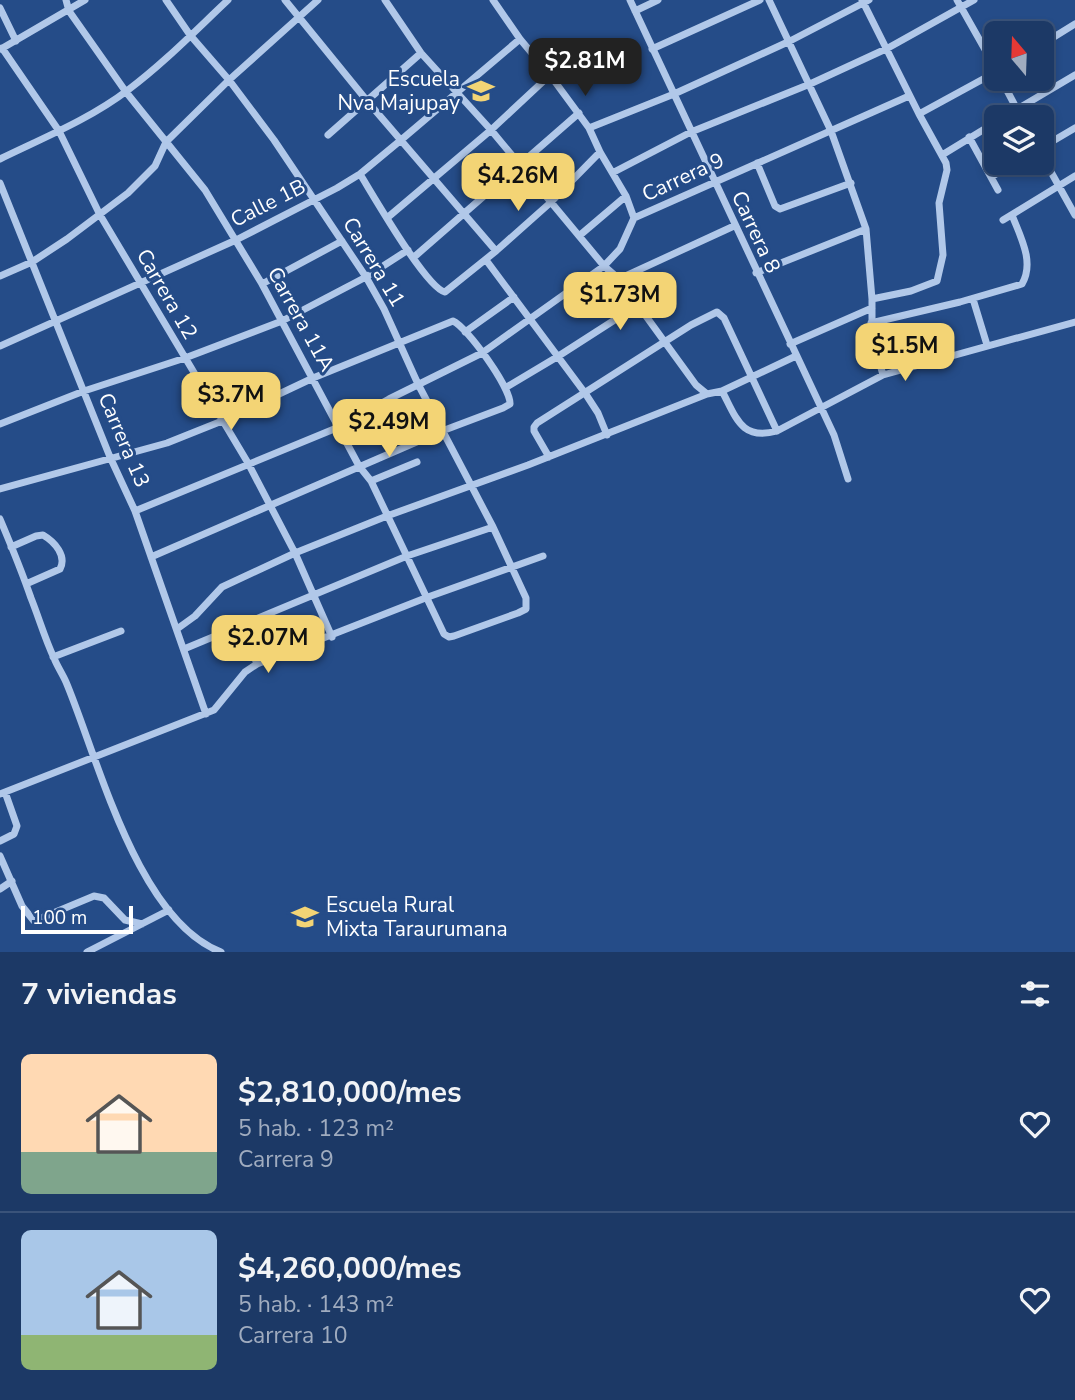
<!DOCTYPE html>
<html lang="es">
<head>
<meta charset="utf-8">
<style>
  :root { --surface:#1c3966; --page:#29446f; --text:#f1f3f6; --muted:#a0acbf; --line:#3a537a; --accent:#f3d475 }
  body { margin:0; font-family:"Nunito Sans",sans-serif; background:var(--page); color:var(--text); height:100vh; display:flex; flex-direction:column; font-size:26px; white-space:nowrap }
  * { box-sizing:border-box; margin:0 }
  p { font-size:23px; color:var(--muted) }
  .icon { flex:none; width:38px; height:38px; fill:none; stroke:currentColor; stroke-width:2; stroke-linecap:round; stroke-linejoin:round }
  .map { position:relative; height:952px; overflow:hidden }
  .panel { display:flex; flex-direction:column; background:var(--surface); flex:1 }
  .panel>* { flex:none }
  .needle { width:46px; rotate:341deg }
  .controls { position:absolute; left:984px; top:21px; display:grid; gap:14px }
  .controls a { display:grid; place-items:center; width:70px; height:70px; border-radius:10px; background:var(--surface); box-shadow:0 4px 10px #0003,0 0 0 2px var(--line); font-size:35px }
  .scale { position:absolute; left:21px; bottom:18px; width:112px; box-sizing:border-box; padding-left:7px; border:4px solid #fff; border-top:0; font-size:19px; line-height:24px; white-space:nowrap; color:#fff; -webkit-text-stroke:5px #254c88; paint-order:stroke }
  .price { position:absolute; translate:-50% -60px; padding:0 16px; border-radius:14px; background:var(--accent); color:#111; font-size:23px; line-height:46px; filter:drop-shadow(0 2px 4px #0008) }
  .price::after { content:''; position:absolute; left:50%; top:42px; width:21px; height:16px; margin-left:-10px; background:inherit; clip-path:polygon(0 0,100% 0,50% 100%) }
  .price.selected { background:#222; color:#fff }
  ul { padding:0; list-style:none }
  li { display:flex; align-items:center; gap:21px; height:175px; padding:0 21px }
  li+li { border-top:2px solid var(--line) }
  li span { display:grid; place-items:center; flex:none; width:196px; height:140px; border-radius:10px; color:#555 }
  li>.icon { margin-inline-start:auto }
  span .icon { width:84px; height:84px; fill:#fffc; stroke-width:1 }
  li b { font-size:30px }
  h2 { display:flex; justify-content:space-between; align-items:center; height:84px; padding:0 21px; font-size:30px }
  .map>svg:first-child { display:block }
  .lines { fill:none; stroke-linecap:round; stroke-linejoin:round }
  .street { stroke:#b1c8e9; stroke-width:7 }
  .labels { text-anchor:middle; stroke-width:6; stroke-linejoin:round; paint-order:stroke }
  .poi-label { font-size:21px; fill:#fff; stroke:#254c88; text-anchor:end }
  .street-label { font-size:21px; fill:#fff; stroke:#254c88 }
</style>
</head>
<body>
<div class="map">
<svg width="1075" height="952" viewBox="0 0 1075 952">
  <rect width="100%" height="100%" fill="#254c88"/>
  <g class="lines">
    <path class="street" d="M 66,0 L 69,11 L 126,92 L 205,190 L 262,284 L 359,466 L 371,481 L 444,634 L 449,637 L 454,636 L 518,613 L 526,609 L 526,598 L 493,527 L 418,384 L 384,309 L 366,277 L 274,140 L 229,80 L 190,35 L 166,0
      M 285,0 L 368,102 L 496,251
      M 385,0 L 421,53 L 491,130 L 604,266 L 619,279 L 696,385 L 707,394 L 722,391 C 736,417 741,441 777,431 L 883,375 L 1075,322
      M 493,0 L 520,39 L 550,75 L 589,128 L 600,152 L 626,196 L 634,218
      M 630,0 L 834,435 L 848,479
      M 769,0 L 831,131 L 866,229 L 872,299 L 872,335 L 883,375
      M 862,0 L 919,114 L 946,163 L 947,170 L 939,203 L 943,255 L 937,281 L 911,291 L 872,299
      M 957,0 L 996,69
      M 0,8 L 16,41
      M 635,11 L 658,0
      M 1041,45 L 1075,24
      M 2,48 L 59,131 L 100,215 L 248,463 L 295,553 L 332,637
      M 1,49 L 85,0
      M 652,49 L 760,0
      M 1001,79 L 1021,117
      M 919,114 L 996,72
      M 1004,117 L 1075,75
      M 589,128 L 674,94 L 790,41 L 869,0
      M 328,135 L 421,53
      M 969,137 L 998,190
      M 1041,148 L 1075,128
      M 1041,154 L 1075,215
      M 942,155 L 996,122
      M 0,159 C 43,138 90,119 128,90 C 164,63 195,31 228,0
      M 757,163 L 775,206 L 780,209 L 851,183
      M 614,172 L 691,132 L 810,84 L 888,48 L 974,0
      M 360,174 C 373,195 426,288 445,292 L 496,251 L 550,203 L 600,152
      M 991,177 L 1015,163
      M 0,183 L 110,457 L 135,511 L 206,714
      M 387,218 L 491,130 L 550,75
      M 634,218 L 909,96
      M 1003,220 L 1075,176
      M 579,236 L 626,196
      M 413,258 L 579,113
      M 486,260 L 585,393 L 598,413 L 607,435
      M 756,273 L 866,229
      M 0,276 L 32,262 L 67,239 L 128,193 L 155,166 L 166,142 L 229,80 L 318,0
      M 619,279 L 734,226
      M 262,284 L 342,241
      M 973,299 L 987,345
      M 871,323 L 960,302 L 1022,284 C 1035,262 1020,236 1012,215
      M 465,332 L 514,297
      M 790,344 L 872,308
      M 0,346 L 236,240 L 337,188 L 360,174 L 401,140 L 520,39
      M 505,388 L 557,357 L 669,285
      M 722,391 L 796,356
      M 0,424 L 84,391 L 185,358 L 282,321 L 366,277 L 408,250
      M 549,457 L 534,431 L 534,427 L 537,423 L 691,325 L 717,312 L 724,318 L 777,431
      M 371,481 L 417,462
      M 0,489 L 167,443 L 222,421 L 313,378 L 453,321 C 467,327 511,388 510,404 L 503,408 L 442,431 L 151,557
      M 135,511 L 339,427 L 389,399 L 482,353 L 604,266 L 620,249 L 634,218
      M 0,519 C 11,545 22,572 31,598 C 39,618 45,639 54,658 C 57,666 62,673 66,682 C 98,758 137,920 221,952
      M 11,547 L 36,536 L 43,535 C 55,542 67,556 60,569 L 26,584
      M 177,629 L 195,616 L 222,587 L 295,553 L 387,516 L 528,465 L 707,394
      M 184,649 L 407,556 L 493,527
      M 53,657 L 121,631
      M 257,664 L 251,648 L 284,634 L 288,637 L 295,650
      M 0,794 L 214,710 L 245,672 L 257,664 L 428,597 L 543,556
      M 0,841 L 14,834 L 17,826 L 5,792
      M 0,856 L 22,906 L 34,921 L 94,896 L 104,898 L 125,920 L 142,924
      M 0,889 L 12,881
      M 87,952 L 169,910"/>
  </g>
  <defs>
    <symbol id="school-bare" viewBox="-9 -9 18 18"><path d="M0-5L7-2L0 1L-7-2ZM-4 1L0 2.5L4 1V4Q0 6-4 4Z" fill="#f3d475" stroke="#254c88" stroke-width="2.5" paint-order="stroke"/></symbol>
  </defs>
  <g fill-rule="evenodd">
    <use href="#school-bare" x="462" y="72" width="38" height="38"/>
    <use href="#school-bare" x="286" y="898" width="38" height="38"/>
  </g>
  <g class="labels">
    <g class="poi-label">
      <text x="460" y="86">Escuela<tspan x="460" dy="24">Nva Majupay</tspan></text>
      <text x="326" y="912" text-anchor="start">Escuela Rural<tspan x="326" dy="24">Mixta Taraurumana</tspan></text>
    </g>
    <g class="street-label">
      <text transform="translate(683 177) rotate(-25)" y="7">Carrera 9</text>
      <text transform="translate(268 203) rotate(-27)" y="7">Calle 1B</text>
      <text transform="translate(756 232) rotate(65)" y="7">Carrera 8</text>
      <text transform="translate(374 262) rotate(59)" y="7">Carrera 11</text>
      <text transform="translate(167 294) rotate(60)" y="7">Carrera 12</text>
      <text transform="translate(301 319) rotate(61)" y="7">Carrera 11A</text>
      <text transform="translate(124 440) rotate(67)" y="7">Carrera 13</text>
    </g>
  </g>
</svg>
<div class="controls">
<a><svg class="needle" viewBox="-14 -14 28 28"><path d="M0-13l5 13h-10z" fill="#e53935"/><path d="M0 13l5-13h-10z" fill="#a0acbf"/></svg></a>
<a><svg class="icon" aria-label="layers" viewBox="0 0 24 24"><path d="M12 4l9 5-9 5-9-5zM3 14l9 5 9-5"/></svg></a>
</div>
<div class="scale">100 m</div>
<b class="price selected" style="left:585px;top:98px">$2.81M</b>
<b class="price" style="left:518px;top:213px">$4.26M</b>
<b class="price" style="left:620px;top:332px">$1.73M</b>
<b class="price" style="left:905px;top:383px">$1.5M</b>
<b class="price" style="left:231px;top:432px">$3.7M</b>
<b class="price" style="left:389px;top:459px">$2.49M</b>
<b class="price" style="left:268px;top:675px">$2.07M</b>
</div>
<section class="panel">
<h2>7 viviendas<svg class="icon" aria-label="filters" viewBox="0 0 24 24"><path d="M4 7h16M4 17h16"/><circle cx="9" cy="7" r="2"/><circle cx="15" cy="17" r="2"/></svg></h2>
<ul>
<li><span style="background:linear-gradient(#ffd9b3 70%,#7fa58c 0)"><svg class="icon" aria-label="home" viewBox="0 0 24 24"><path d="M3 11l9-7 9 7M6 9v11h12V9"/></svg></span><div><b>$2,810,000/mes</b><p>5 hab. · 123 m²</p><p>Carrera 9</p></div><svg class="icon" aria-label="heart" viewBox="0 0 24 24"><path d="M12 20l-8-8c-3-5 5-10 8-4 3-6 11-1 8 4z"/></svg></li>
<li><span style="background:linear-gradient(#a9c7e8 75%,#8fb573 0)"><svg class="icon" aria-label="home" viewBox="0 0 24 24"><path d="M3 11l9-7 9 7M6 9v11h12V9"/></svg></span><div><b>$4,260,000/mes</b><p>5 hab. · 143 m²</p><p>Carrera 10</p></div><svg class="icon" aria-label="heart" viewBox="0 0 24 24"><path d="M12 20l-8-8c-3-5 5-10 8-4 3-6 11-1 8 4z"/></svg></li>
</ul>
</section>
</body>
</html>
